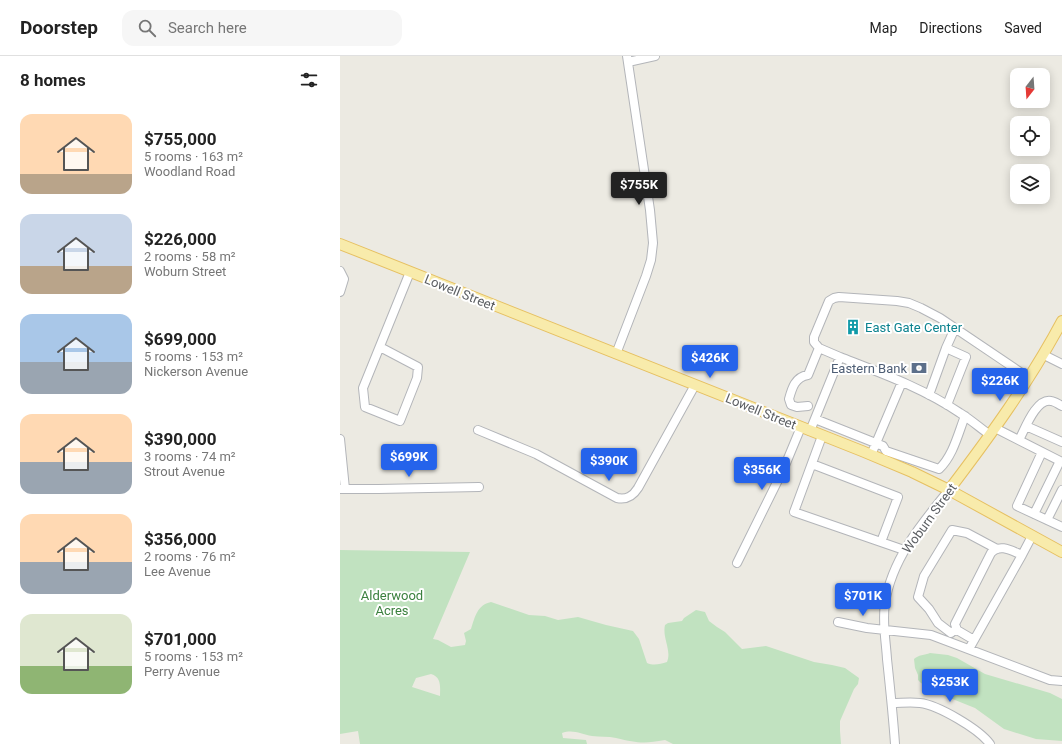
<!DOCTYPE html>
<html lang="en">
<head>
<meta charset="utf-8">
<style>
  :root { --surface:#fff; --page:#f6f6f6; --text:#222; --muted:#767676; --line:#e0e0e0; --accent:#2563eb }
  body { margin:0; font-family:Roboto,sans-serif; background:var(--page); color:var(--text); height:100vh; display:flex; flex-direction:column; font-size:15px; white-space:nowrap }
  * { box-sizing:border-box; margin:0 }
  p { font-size:13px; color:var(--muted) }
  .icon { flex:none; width:22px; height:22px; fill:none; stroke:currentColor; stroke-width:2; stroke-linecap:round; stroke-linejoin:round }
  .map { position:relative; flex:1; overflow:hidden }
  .panel { display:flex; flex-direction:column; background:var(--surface); width:340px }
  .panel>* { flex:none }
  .needle { width:26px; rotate:197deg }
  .buttons { position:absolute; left:670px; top:12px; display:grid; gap:8px }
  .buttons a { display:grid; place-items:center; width:40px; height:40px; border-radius:8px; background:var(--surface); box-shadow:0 2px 10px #0003; font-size:20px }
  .price { position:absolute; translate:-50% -34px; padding:0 9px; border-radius:4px; background:var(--accent); color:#fff; font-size:13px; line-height:26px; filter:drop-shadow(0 1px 2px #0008) }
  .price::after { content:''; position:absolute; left:50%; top:24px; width:12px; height:9px; margin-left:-6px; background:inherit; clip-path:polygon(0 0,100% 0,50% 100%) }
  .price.current { background:#222; color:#fff }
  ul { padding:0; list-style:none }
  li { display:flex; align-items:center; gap:12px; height:100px; padding:0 20px }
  li span { display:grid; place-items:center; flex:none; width:112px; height:80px; border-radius:12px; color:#555 }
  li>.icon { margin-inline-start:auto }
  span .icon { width:48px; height:48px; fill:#fffc; stroke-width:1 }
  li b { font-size:17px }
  h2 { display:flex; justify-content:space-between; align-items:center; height:48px; padding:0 20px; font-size:17px }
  header { display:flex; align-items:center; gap:24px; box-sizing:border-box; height:56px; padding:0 20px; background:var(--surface); border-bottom:1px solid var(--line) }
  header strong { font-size:19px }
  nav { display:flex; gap:22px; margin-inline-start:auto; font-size:14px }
  .search { width:280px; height:36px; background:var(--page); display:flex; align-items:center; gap:10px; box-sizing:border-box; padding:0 14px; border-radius:12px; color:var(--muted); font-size:15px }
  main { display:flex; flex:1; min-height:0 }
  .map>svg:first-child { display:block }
  .green { fill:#c1e2c0; fill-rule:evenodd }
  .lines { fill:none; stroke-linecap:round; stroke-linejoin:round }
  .minor-casing { stroke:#b3b5b9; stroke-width:10 }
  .major-casing { stroke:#e6c062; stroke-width:12 }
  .minor { stroke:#fff; stroke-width:8 }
  .major { stroke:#f8ebab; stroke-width:10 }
  .labels { text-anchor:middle; stroke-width:4; stroke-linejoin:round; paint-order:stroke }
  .street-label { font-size:13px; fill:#5b5e62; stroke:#fff }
  .culture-label { font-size:13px; fill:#0d838f; stroke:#fff; text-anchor:start }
  .service-label { font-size:13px; fill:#4e5e75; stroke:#fff; text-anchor:end }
  .park-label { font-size:13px; fill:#3b803e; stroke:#fff }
</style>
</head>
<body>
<header>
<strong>Doorstep</strong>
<div class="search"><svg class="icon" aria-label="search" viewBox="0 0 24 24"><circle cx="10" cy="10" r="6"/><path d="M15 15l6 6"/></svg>Search here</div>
<nav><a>Map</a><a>Directions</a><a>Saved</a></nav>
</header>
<main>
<section class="panel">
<h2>8 homes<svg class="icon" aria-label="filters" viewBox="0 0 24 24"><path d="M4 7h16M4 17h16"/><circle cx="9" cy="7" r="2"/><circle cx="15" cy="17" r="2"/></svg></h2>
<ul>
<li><span style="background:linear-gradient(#ffd9b3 75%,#b9a48a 0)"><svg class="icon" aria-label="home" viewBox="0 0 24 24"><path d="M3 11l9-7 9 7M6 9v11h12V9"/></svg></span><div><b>$755,000</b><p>5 rooms · 163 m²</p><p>Woodland Road</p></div></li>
<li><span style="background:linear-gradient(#c9d6e8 65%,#b9a48a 0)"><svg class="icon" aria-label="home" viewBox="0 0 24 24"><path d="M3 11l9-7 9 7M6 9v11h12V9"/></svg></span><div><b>$226,000</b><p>2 rooms · 58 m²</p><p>Woburn Street</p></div></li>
<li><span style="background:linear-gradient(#a9c7e8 60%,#9aa5b1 0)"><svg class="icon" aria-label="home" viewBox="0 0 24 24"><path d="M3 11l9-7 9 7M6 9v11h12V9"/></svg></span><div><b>$699,000</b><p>5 rooms · 153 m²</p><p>Nickerson Avenue</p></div></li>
<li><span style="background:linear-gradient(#ffd9b3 60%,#9aa5b1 0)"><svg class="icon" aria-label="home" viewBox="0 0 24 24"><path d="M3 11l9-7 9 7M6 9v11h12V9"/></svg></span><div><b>$390,000</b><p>3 rooms · 74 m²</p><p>Strout Avenue</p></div></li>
<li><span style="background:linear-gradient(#ffd9b3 60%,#9aa5b1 0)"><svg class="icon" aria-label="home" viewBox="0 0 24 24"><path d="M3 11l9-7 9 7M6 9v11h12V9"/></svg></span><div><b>$356,000</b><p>2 rooms · 76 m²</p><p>Lee Avenue</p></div></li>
<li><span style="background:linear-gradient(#dfe7d0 65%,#8fb573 0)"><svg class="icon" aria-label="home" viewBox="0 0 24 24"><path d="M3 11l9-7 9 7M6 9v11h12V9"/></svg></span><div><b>$701,000</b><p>5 rooms · 153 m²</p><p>Perry Avenue</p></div></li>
</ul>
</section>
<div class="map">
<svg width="722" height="688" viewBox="0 0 722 688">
  <rect width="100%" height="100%" fill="#eceae2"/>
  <path class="green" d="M 0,494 L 130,496 L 93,583 L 98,584 L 111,591 L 125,589 L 126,585 L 124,577 L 131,573 C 135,561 137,549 151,546 L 189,559 L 205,560 L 218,564 L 238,561 L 266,569 L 293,575 L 299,583 L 307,607 C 314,610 320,608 327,606 C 332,594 322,582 325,569 L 328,567 L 342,565 L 344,562 L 356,554 L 365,556 L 369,565 L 377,571 L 385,576 L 402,593 L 426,590 L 474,606 L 492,609 L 505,612 L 519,622 L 518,628 L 514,633 L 500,665 L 500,675 L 501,688 L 333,688 L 325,684 C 304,688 297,687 276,682 C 268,680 260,681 252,680 C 241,678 233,673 222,677 L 223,682 L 246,684 L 247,688 L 20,688 L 18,675 L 0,678 ZM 91,618 C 102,621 100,632 100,640 L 72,631 L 76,622 Z
    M 590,597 L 608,599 L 617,602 L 645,618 L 710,637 L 722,643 L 722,685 L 696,683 L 664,673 L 635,652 L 600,638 L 581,627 L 578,624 L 578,619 L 575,612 L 574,603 C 578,599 585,599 590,597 Z"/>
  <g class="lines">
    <defs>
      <path id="minor" d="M 288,6 L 315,0
        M 0,215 L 4,223 L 0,236
        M 40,291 L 78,311 L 77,322 L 60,365 L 25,351 L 23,332 L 70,216
        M 606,292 L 615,272
        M 276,298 L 306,220 L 311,204 L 313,187 L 310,154 L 287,0
        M 704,299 L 722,308
        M 500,301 L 479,292 L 474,286 L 474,281 L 489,245 L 494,242 L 499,241 L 557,245 L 569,247 L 581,252 L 600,262 L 689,322
        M 589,339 L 606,292 L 626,301 L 607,349
        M 468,350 L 457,351 L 451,349 L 449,343 C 452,332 455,321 468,319 L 479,292
        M 475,363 L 543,390 L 546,395 L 599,413 C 613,400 618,378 625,360
        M 686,370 L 722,386
        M 655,372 L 722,406
        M 138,374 L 196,398 L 277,442 C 287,444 293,440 298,432 L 355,329
        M 470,375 L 500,301 C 541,317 583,332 620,357 C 630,363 640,372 650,379
        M 482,380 L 454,456 L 564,494
        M 0,383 L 5,433
        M 679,384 C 685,373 696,342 711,345 C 714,345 718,348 722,350
        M 702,396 L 677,450 L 722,471
        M 531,399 L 562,326
        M 472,408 L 558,441 L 541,486
        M 0,433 L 38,433 L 139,431
        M 694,458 L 720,405
        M 707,464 L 722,434
        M 682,499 L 692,480
        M 397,507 L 444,412 L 461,371
        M 498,566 L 527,572 L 591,579 L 710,624 L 722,625
        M 616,573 L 611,577 L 598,567 L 589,553 L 578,541 L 584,520 L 612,474 L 627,477 L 657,493
        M 629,593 L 682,499 C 672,495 660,487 651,497 L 615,568 L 617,574 L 634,584
        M 552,647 C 561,647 571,646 580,647 C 598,649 639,673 650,688
        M 555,688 C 553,659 550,631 547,603 C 546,585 542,566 545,548 C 551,504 582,467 609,434"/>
      <path id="major" d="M 0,188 L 522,395 L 572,416 L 609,434 L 722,496
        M 609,434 C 650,380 690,325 722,265"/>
    </defs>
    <use href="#minor" class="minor-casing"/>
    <use href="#major" class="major-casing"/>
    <use href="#minor" class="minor"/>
    <use href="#major" class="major"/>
  </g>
  <defs>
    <symbol id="building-bare" viewBox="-9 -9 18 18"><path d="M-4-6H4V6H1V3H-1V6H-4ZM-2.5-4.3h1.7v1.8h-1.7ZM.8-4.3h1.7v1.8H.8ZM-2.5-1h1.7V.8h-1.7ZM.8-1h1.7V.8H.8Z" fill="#0f9aa8" stroke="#fff" stroke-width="2.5" paint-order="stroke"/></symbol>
    <symbol id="bank-bare" viewBox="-9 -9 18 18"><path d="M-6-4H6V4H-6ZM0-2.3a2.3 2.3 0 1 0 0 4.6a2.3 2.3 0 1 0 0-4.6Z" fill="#5c6f8a" stroke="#fff" stroke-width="2.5" paint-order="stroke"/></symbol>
  </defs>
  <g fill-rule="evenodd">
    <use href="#building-bare" x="502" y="260" width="22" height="22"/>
    <use href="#bank-bare" x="568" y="301" width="22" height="22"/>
  </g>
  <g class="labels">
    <g class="street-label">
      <text transform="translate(120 236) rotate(22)" y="5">Lowell Street</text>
      <text transform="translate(421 355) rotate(22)" y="5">Lowell Street</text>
      <text transform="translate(589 462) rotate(-54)" y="5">Woburn Street</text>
    </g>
    <g class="culture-label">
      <text x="525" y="276">East Gate Center</text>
    </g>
    <g class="service-label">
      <text x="567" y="317">Eastern Bank</text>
    </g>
    <g class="park-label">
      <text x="52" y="544">Alderwood<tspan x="52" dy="15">Acres</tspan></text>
    </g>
  </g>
</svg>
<div class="buttons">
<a><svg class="needle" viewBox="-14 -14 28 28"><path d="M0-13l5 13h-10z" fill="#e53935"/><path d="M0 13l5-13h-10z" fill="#767676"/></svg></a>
<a><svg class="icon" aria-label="locate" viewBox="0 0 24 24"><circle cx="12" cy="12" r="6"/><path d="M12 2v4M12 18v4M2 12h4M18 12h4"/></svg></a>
<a><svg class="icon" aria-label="layers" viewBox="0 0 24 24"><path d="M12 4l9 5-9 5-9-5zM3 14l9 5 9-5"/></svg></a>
</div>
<b class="price current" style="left:299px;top:150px">$755K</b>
<b class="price" style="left:370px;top:323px">$426K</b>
<b class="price" style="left:660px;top:346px">$226K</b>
<b class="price" style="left:69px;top:422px">$699K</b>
<b class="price" style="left:269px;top:426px">$390K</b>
<b class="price" style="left:422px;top:435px">$356K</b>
<b class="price" style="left:523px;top:561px">$701K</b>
<b class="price" style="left:610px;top:647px">$253K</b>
</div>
</main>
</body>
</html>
